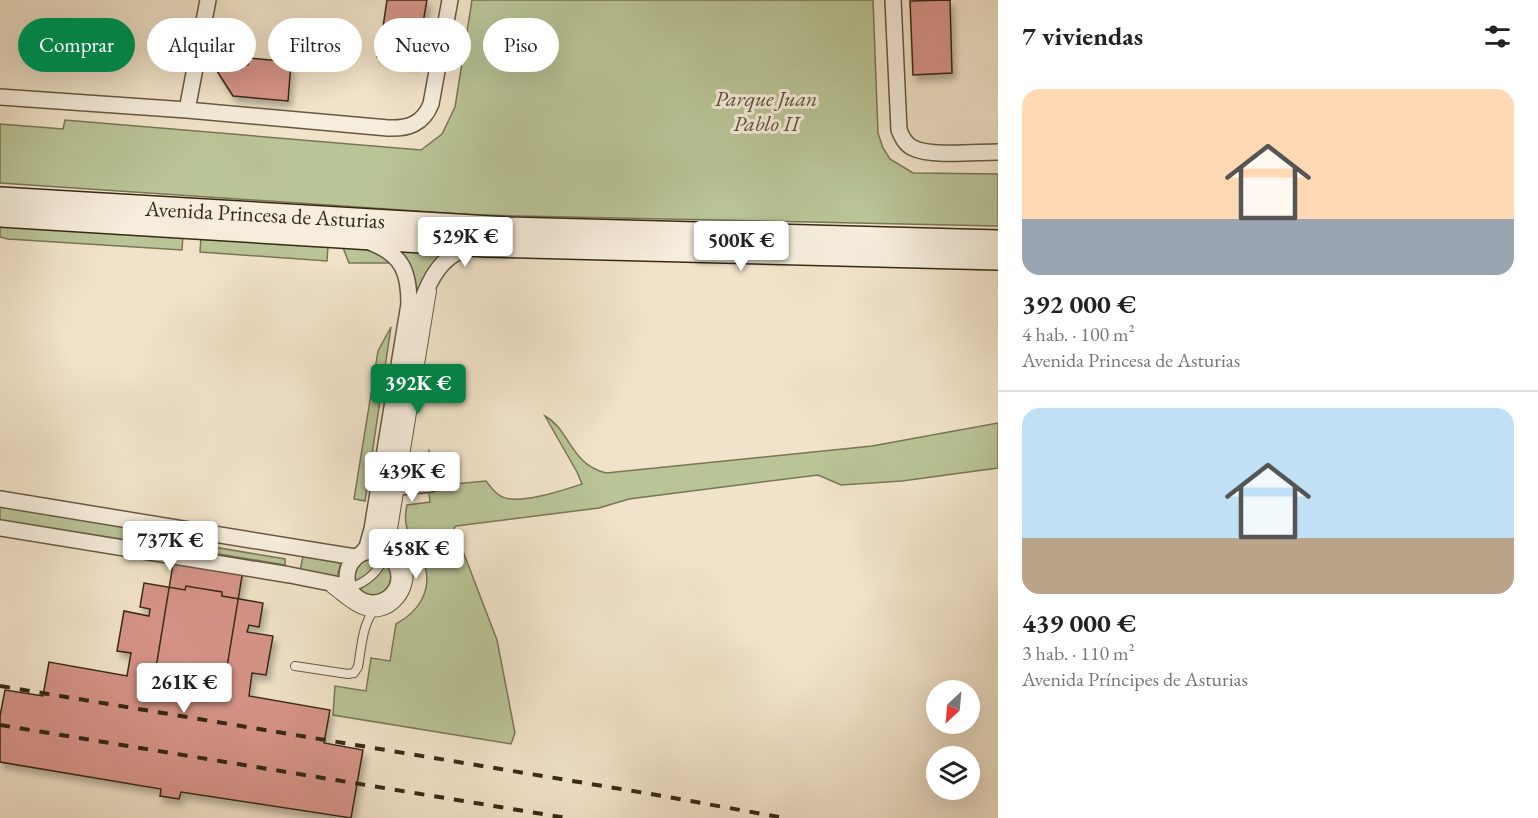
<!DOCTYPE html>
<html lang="es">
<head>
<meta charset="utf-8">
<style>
  :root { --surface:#fff; --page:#f6f6f6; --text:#222; --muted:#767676; --line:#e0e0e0; --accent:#0b8043 }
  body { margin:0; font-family:"EB Garamond",serif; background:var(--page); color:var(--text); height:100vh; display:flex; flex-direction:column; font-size:22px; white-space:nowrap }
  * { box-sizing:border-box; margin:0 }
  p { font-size:20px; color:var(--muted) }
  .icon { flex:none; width:33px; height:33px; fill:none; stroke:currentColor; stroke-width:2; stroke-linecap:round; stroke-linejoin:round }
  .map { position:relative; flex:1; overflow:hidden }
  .side { display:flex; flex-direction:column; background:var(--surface); width:540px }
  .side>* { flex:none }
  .hud { position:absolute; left:18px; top:18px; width:570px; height:54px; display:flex; gap:12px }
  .needle { width:39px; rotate:206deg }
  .tools { position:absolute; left:926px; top:680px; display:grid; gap:12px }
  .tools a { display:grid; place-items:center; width:54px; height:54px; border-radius:50%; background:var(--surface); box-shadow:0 6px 24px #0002; font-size:30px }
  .price { position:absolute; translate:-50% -51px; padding:0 14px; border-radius:6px; background:#fff; color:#222; font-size:20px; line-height:39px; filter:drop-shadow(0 2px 3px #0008) }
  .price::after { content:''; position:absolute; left:50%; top:36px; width:18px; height:14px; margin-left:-9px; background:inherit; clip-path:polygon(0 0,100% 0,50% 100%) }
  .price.on { background:var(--accent); color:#fff }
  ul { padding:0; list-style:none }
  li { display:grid; align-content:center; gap:12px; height:318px; padding:0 24px }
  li+li { border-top:2px solid var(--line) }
  li span { display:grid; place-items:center; height:186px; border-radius:18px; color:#555 }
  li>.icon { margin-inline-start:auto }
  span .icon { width:108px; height:108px; fill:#fffc; stroke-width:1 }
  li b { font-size:26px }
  h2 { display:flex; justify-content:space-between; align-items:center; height:72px; padding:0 24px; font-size:26px }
  .pill { padding:0 21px; border-radius:27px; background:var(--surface); box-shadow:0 6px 24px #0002; font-size:21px; line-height:54px }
  .pill.on { background:var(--accent); color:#fff }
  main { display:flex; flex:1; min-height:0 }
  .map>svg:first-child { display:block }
  .green { fill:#b9c497; stroke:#787656; stroke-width:1.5 }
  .building { fill:#d59387; stroke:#382915; stroke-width:1.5; filter:url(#shadow) }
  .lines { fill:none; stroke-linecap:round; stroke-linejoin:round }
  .service-casing { stroke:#665842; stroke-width:10 }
  .minor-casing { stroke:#665842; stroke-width:18 }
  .secondary-casing { stroke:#382915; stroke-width:24 }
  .service { stroke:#f6eddc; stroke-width:8 }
  .minor { stroke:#f6eddc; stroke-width:15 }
  .secondary { stroke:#f6eddc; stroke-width:21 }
  .rail { stroke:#382915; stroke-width:4; stroke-dasharray:10 10; stroke-linecap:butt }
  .labels { text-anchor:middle; stroke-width:6; stroke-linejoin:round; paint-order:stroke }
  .park-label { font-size:22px; font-style:italic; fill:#585036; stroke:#f6eddc }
  .street-label { font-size:22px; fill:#382915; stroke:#f6eddc }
</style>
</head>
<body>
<main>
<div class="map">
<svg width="998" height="818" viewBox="0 0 998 818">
  <defs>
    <filter id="shadow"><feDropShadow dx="3.5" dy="6" stdDeviation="3" flood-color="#0004"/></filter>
  </defs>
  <rect width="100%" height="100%" fill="#f1e3c9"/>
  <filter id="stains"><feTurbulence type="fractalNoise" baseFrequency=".00333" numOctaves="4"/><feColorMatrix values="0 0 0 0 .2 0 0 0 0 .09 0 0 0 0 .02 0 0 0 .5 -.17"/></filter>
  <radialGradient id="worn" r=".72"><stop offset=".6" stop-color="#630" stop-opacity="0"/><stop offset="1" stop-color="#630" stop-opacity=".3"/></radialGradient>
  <path class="green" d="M 472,0 L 873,0 L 878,133 L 883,148 L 890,159 L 913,173 L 998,174 L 998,226 L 476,215 L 0,183 L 0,124 L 63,129 L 65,120 L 421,150 L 442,134 L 455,107 Z
    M 0,223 L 183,235 L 182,250 L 8,239 L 0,237 Z
    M 201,237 L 328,245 L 327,261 L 200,252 Z
    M 342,245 C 361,247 376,250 390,263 L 349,263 Z
    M 398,250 L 447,253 C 433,264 425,275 417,291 C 415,274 410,263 398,250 Z
    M 391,327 L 365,501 L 354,499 L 378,351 Z
    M 545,416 C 570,430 570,464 606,473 L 872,446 L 998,423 L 998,468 L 902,481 L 841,485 L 818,475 L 629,499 L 599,508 L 456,526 L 454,528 L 497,640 L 515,733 L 511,744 L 333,715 L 335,686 L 366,691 L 371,658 L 390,661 L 396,624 C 418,612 432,592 425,566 C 419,541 400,536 407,505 L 430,502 L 426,467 L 429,451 L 445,479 L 454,484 L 486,481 C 490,486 494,492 499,495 C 515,507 564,490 582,484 L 577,472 Z
    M 0,507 L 129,528 L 127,543 L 0,523 Z
    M 142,535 L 285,559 L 285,565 L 141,541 Z
    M 303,556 L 341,563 L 338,573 L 338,579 L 300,571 Z
    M355 577a18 18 0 1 1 36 0a18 18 0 1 1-36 0Z"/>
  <path class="building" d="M 387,0 L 427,0 L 421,34 L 383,27 Z
    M 950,0 L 952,73 L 913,75 L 910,1 Z
    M 383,27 L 421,34 L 416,64 L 377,57 Z
    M 249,58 L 291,62 L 288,101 L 233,96 L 217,71 L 218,63 L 248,65 Z
    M 174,558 L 243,570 L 222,697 L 153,686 Z
    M 144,583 L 185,590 L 186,586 L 222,592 L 222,596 L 263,603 L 259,627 L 249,625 L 247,632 L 273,636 L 266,675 L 252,673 L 249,696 L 330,710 L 324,743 L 363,750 L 351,818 L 181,792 L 179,799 L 160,796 L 161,789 L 0,762 L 0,716 L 5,690 L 43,696 L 49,662 L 127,676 L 131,653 L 117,651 L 124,611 L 149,616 L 150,609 L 140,607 Z"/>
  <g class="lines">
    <defs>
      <path id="service" d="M 348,588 C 368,583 380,571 387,551
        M 331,589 C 341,596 351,606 362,610 C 387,621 413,594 408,569 C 405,557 395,548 392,535 L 432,291
        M 295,666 L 348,674 L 354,673 L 358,667 C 362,644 362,619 381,602"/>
      <path id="minor" d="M 893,0 L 899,130 C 902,137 905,144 913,148 C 932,157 976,152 998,152
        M 0,97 L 187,110 L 388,128 C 408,129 423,124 431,104 L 450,0
        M 187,110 L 208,0
        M 389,488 L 431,484
        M 0,499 L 355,557
        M 0,528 L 290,575 L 335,584 L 350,590
        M347 577a26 26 0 1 1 52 0a26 26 0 1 1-52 0Z
        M 362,553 L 367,547 L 372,529 L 409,304 C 409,273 403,255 372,243
        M 392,559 L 383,541 L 383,525 L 420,306 C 429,280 443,251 473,248"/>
      <path id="secondary" d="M 0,198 L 508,228 L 998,241
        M 0,216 L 486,246 L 998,259"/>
    </defs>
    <use href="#service" class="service-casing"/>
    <use href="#minor" class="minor-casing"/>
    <use href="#secondary" class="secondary-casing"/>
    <use href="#service" class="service"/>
    <use href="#minor" class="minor"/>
    <use href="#secondary" class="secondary"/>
    <path class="rail" d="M 0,686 L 651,794 L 785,818
      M 0,725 L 567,818"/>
  </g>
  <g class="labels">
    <g class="park-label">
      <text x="766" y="106">Parque Juan<tspan x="766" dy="25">Pablo II</tspan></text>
    </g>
    <g class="street-label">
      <text transform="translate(265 214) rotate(3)" y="8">Avenida Princesa de Asturias</text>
    </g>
  </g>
  <rect width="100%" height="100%" filter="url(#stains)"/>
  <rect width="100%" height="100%" fill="url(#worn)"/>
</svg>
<div class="tools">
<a><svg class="needle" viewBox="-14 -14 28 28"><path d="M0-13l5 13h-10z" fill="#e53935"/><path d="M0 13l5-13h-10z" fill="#767676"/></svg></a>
<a><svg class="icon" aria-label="layers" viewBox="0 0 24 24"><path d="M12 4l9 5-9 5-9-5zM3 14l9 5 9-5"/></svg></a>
</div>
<b class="price" style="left:465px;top:268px">529K €</b>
<b class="price" style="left:741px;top:272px">500K €</b>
<b class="price on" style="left:418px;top:415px">392K €</b>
<b class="price" style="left:412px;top:503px">439K €</b>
<b class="price" style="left:170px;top:572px">737K €</b>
<b class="price" style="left:416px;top:580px">458K €</b>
<b class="price" style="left:184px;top:714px">261K €</b>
<div class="hud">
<a class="pill on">Comprar</a>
<a class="pill">Alquilar</a>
<a class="pill">Filtros</a>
<a class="pill">Nuevo</a>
<a class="pill">Piso</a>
</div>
</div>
<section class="side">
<h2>7 viviendas<svg class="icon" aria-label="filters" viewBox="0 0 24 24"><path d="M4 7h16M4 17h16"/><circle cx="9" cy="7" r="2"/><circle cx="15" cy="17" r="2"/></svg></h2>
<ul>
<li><span style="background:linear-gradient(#ffd9b3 70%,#9aa5b1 0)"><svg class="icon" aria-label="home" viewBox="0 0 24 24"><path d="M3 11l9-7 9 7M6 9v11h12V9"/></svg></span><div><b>392 000 €</b><p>4 hab. · 100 m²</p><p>Avenida Princesa de Asturias</p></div></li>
<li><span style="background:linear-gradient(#bfe0f5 70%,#b9a48a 0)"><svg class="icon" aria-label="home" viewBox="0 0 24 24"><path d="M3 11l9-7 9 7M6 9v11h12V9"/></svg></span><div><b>439 000 €</b><p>3 hab. · 110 m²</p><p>Avenida Príncipes de Asturias</p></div></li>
</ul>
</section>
</main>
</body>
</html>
